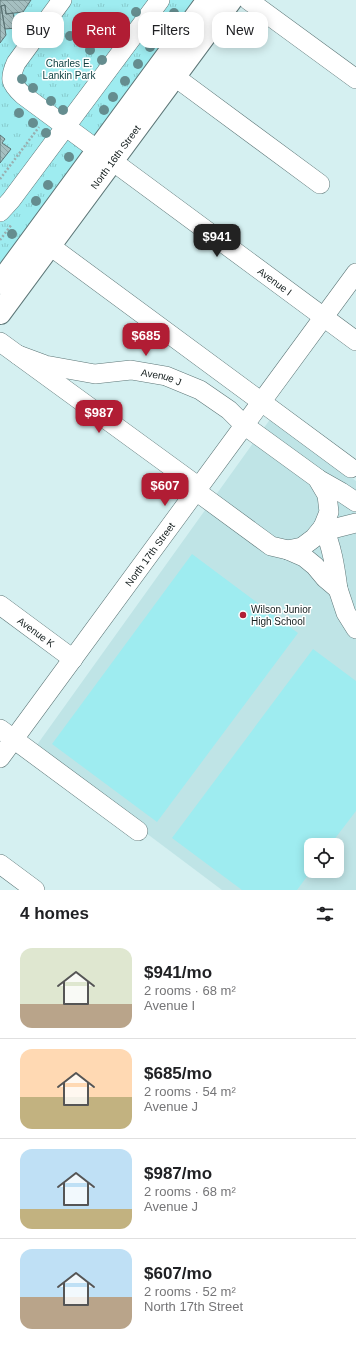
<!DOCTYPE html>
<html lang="en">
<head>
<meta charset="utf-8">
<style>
  :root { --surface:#fff; --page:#f2f2f2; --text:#202124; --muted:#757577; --line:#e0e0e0; --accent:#b11d34 }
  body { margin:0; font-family:Helvetica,sans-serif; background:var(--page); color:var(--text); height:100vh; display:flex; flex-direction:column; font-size:15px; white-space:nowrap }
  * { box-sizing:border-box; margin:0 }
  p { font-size:13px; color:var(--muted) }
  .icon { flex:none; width:22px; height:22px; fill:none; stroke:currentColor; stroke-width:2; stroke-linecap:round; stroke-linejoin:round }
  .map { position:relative; height:890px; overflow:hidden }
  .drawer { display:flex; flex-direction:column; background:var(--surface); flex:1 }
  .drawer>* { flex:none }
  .guide { position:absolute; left:12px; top:12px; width:332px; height:36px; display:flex; gap:8px }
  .buttons { position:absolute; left:304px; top:838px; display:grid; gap:8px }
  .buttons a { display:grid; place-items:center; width:40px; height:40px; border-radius:8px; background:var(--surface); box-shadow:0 2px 10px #0003; font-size:20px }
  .price { position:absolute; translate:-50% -34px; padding:0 9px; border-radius:8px; background:var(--accent); color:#fff; font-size:13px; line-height:26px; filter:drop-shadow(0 1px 2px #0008) }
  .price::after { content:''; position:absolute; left:50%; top:24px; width:12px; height:9px; margin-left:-6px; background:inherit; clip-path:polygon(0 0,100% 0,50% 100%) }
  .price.current { background:#222; color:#fff }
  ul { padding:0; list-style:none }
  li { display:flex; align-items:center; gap:12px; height:100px; padding:0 20px }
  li+li { border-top:1px solid var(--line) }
  li span { display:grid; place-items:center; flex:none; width:112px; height:80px; border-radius:12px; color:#555 }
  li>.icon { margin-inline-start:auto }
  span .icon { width:48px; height:48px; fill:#fffc; stroke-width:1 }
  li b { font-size:17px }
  h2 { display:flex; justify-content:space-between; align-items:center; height:48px; padding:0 20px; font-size:17px }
  .pill { padding:0 14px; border-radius:12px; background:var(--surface); box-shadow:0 2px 10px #0003; font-size:14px; line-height:36px }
  .pill.current { background:var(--accent); color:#fff }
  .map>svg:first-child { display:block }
  .built { fill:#bfe4e6; fill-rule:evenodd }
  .park { fill:url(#park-tufts) }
  .garden { fill:#9eecf0 }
  .building { fill:url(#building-back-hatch); stroke:#5c7475 }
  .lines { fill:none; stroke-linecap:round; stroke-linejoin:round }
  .minor-casing { stroke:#5d7677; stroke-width:20 }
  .major-casing { stroke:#5d7677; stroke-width:24 }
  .path { stroke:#99afb0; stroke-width:2.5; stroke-dasharray:2 2; stroke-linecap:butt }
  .minor { stroke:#fff; stroke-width:19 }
  .major { stroke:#fff; stroke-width:22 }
  .tree { fill:#658d8f }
  .poi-dot { fill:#b11d34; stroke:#fff; stroke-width:1.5 }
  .labels { text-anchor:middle; stroke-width:3; stroke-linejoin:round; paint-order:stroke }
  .park-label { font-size:10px; fill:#0a3c3e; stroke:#fff }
  .street-label { font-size:10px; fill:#131d1d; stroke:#fff }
  .poi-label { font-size:10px; fill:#131d1d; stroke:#fff; text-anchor:start }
</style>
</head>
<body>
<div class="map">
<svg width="356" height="890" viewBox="0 0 356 890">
  <defs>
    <pattern id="park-tufts" width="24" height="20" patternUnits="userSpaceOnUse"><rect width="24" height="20" fill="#9eecf0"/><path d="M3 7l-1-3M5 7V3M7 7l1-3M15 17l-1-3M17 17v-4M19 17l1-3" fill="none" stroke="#87cacd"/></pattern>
    <pattern id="building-back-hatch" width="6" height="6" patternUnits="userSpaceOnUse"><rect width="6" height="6" fill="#a5bfc0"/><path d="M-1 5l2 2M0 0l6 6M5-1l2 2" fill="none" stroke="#8da4a5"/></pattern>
  </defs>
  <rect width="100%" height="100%" fill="#d5f0f1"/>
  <path class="built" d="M 271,418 L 356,481 L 356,890 L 222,890 L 34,749 ZM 311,845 L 337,845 L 337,871 L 311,871 Z"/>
  <path class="park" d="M 0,0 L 204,0 L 0,282 Z"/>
  <path class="garden" d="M 192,554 L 298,633 L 157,822 L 52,744 Z
    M 313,649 L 356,681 L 356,811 L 330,845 L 311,845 L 311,871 L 297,890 L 242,890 L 172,838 Z"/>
  <path class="building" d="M 0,0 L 31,0 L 23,12 L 6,14 L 5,5 L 1,6 L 6,35 L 0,43 Z
    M 5,5 L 6,14 L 13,13 L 16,28 L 5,29 L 1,6 Z
    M 0,135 L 5,139 L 2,143 L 11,149 L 0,163 Z"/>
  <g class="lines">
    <defs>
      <g id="minor">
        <path id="s1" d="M 62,0 L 16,63 C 9,79 10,83 23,95 L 356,341"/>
        <path d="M 248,0 L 356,79"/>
        <path d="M 163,68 L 320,184"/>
        <path d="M 0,212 L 11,200 L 160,0"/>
        <path d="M 38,237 L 351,468"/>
        <path d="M 0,342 L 199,487"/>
        <path id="s2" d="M 18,355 L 45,365 L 95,374 L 131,370 L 166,376 L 200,390 L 229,410 L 244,425 L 317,478 L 327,495 L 329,512 L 323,527 L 314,538 L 302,547 L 288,550 L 271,546 L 196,491"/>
        <path d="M 318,479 L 341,492 L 356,502"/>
        <path d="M 323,527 L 336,528 L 356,523"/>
        <path d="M 288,550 L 304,557 L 315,566 L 325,578 L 338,589 C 335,567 332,546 323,527"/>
        <path d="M 338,589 L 346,613 L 356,629"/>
        <path id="s3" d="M 0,605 L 73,659"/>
        <path d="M 0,729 L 138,831"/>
        <path id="s4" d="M 0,758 L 356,273"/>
        <path d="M 0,864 L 35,890"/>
      </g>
      <g id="major">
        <path d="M 0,283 L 208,0"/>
        <path id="s5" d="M 0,313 L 231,0"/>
      </g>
    </defs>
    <use href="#minor" class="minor-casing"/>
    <use href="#major" class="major-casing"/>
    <path class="path" d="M 0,179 L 39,127
      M 0,240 L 12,224"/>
    <use href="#minor" class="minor"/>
    <use href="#major" class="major"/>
  </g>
  <g class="tree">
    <circle cx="136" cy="12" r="5"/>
    <circle cx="174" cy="13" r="5"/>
    <circle cx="58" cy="28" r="5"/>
    <circle cx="162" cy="30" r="5"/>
    <circle cx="70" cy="36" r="5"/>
    <circle cx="150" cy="47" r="5"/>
    <circle cx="90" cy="50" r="5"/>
    <circle cx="102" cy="60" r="5"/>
    <circle cx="138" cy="64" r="5"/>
    <circle cx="22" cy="79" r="5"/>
    <circle cx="125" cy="81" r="5"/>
    <circle cx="33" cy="88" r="5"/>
    <circle cx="113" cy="97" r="5"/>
    <circle cx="51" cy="101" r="5"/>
    <circle cx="63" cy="110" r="5"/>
    <circle cx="104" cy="110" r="5"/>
    <circle cx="19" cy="113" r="5"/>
    <circle cx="33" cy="123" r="5"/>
    <circle cx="46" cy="133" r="5"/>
    <circle cx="69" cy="157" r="5"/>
    <circle cx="48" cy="185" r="5"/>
    <circle cx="36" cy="201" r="5"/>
    <circle cx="12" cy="234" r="5"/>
  </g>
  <circle class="poi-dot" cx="243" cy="615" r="4"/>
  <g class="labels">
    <g class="park-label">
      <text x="69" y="67">Charles E.<tspan x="69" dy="12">Lankin Park</tspan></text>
    </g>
    <g class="street-label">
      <text dy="4" stroke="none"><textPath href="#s5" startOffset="194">North 16th Street</textPath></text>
      <text dy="4" stroke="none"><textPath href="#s1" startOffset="428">Avenue I</textPath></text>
      <text dy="4" stroke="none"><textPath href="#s2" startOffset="147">Avenue J</textPath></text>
      <text dy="4" stroke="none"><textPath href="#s4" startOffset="253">North 17th Street</textPath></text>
      <text dy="4" stroke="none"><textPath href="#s3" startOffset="45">Avenue K</textPath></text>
    </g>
    <g class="poi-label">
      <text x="251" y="613">Wilson Junior<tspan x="251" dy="12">High School</tspan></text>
    </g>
  </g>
</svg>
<div class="buttons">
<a><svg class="icon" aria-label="locate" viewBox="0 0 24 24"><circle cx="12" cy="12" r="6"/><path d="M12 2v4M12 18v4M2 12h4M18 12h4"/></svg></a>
</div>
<b class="price current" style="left:217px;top:258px">$941</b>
<b class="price" style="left:146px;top:357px">$685</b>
<b class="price" style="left:99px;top:434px">$987</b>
<b class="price" style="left:165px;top:507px">$607</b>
<div class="guide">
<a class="pill">Buy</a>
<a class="pill current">Rent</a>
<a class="pill">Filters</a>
<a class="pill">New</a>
</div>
</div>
<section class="drawer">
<h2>4 homes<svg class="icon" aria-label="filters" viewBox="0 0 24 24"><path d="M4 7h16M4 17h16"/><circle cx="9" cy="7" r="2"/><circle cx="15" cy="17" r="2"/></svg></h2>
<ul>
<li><span style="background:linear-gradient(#dfe7d0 70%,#b9a48a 0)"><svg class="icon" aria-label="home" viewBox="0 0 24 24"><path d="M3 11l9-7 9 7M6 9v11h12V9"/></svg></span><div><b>$941/mo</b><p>2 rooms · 68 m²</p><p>Avenue I</p></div></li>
<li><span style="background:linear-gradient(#ffd9b3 60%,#c2b280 0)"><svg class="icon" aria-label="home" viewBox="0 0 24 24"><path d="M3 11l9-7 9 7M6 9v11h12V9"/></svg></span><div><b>$685/mo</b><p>2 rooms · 54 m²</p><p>Avenue J</p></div></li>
<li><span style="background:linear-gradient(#bfe0f5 75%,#c2b280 0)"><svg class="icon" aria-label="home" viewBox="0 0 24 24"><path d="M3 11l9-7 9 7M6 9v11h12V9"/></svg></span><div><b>$987/mo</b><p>2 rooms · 68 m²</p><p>Avenue J</p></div></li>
<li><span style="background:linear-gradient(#bfe0f5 60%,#b9a48a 0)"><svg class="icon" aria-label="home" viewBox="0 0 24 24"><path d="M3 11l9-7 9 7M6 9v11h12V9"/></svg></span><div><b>$607/mo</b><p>2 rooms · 52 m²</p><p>North 17th Street</p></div></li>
</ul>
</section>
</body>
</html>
